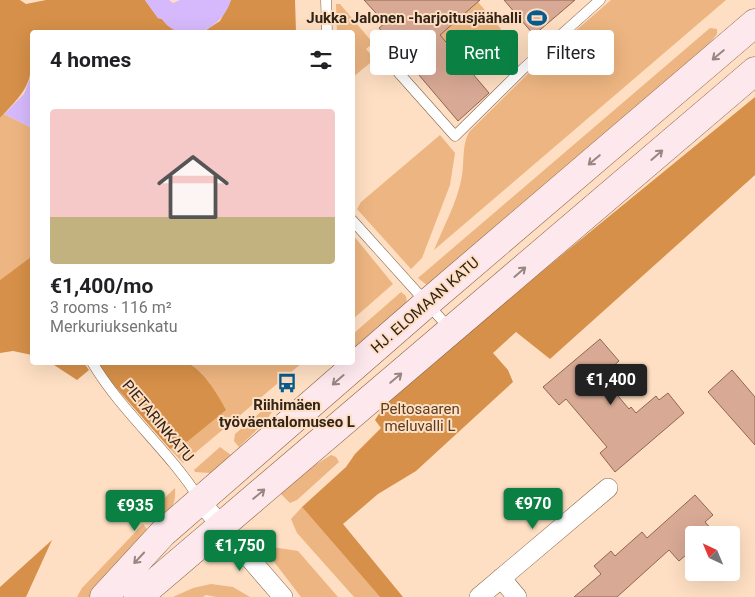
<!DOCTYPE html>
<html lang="en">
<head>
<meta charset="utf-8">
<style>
  :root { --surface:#fff; --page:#f6f6f6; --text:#202124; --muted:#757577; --line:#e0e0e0; --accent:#0b8043 }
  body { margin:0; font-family:Roboto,sans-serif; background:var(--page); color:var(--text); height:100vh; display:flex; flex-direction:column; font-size:19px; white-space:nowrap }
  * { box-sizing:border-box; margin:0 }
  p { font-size:16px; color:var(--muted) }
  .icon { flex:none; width:28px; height:28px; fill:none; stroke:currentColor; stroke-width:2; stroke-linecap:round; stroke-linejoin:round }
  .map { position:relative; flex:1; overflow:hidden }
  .sheet { position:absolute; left:30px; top:30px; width:325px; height:335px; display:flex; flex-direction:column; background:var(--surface); border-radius:5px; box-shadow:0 5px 20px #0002 }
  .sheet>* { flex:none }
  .banner { position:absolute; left:370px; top:30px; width:310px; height:45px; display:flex; gap:10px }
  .needle { width:32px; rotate:316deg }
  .tools { position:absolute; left:685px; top:526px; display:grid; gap:10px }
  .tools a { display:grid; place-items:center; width:55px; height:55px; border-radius:5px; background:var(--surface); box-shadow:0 5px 20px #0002; font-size:25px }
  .price { position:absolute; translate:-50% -42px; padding:0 11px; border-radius:5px; background:var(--accent); color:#fff; font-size:16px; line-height:32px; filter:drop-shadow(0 1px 2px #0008) }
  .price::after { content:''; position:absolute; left:50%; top:30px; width:15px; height:11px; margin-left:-8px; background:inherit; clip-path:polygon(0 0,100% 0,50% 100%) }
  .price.active { background:#222; color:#fff }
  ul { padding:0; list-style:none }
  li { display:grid; align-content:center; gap:10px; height:265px; padding:0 20px }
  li+li { border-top:1px solid var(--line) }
  li span { display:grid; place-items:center; height:155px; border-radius:5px; color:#555 }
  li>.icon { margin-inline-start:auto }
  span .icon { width:90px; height:90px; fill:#fffc; stroke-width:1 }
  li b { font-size:21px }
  h2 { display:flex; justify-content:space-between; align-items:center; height:60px; padding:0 20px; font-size:21px }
  .pill { padding:0 18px; border-radius:5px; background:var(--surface); box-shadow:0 5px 20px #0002; font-size:18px; line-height:45px }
  .pill.active { background:var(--accent); color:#fff }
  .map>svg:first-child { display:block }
  .green { fill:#edb581 }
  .forest { fill:#d69049 }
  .water { fill:#d5b9fc }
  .building { fill:#d8a995; stroke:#916653 }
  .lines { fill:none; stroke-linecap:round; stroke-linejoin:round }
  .lane-casing { stroke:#846243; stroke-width:11 }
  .street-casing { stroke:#846243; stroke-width:20 }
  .secondary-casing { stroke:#846243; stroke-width:29 }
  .lane { stroke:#fff; stroke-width:10 }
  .street { stroke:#fff; stroke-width:19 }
  .secondary { stroke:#fde8ed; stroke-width:28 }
  .oneway { stroke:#988682 }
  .labels { text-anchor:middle; stroke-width:4; stroke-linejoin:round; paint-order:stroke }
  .poi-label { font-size:15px; font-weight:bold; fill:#322417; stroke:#fedfc3; text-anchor:end }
  .street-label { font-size:15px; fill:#322417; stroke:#fedfc3 }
  .park-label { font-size:15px; fill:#5b3d1f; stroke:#fedfc3 }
</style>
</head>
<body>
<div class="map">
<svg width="755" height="597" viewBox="0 0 755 597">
  <rect width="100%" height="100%" fill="#fedfc3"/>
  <path class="green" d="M 611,0 L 726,0 L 434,250 C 443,228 456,204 461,181 C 465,164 461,147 469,132 L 543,59 Z
    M 478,2 L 501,29 L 463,62 L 440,35 Z
    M 336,4 L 340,4 L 373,43 L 366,49 L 375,59 L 353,77 L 352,32 L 337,32 Z
    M 710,28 L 717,29 L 717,34 L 699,56 L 428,286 L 418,278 Z
    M 4,114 L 32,128 L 32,256 L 0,280 L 0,118 Z
    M 440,135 L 455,153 L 450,185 L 422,258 L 411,269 L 357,209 L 361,202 Z
    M 353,235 L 393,284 L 353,319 L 352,319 Z
    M 401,292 L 406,296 L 407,303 L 353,350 L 353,334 Z
    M 199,362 L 302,363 L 183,463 L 170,449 L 188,441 L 190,364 L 184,363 Z
    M 269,405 L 274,409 L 265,422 L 239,447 L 234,441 L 235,434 Z
    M 220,447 L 231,455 L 211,473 L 195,472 L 194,470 Z
    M 331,455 L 336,457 L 339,462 L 297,500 L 290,503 L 278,491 L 294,478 Z
    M 175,488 C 176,503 172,512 159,519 C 154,504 165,498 175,488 Z
    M 302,507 L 380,597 L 354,597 L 297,533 L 291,519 Z
    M 143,524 L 149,532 L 92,597 L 77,597 L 82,588 Z
    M 272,547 L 298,551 L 338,597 L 301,597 L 265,550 Z
    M 211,584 L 233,587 L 250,597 L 216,597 L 206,595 L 203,597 L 173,597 L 193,588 Z"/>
  <path class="forest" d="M 0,0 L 20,0 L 26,4 L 46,0 L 145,0 L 158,18 L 162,19 L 167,25 L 188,32 L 32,32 C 32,80 34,83 0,118 Z
    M 231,0 L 295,0 L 296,32 L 203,32 L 220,21 Z
    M 755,97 L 755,175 L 550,359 L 516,332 L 493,353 L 508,370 L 513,382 L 416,471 L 378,494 L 343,524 L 403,597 L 380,597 L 302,507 L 346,467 L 355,454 L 381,428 L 375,420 L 392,394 Z
    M 32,256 L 32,355 L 13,351 L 0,353 L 0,280 Z
    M 184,362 C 201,366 218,395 226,410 L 188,441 L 170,449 L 112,383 L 98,363 Z
    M 51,363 L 84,363 L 89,370 L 77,380 Z
    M 52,540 L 26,597 L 0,597 L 0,587 Z"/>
  <path class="water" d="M 145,0 L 169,0 L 173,3 L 180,0 L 231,0 C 222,30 183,48 162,19 L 158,18 Z
    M 32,73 L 32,128 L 4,114 L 24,94 Z"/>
  <path class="building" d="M 364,0 L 480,0 L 440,35 L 489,93 L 458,121 L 379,28 L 385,23 Z
    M 504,0 L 575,0 L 534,35 Z
    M 600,339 L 619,361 L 603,375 L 609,381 L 607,383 L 629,409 L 631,407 L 636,413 L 656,396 L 659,400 L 668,393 L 684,413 L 615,472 L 600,453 L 607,447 L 566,399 L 559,405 L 543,387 Z
    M 732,370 L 755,397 L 755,445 L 708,392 Z
    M 695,495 L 713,515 L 705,522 L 717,535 L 694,535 L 694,548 L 679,561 L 669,550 L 617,597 L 574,597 L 601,574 L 594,566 L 611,551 L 615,556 L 642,532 L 647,538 Z"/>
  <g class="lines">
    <defs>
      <path id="lane" d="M 326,0 L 327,32
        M 398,72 L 455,136 L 524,68 L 600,0
        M 352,220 L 451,330
        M 92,362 C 122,413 169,450 200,500"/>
      <path id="street" d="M 200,501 L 283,597
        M 501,578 L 517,597
        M 479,597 L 608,488"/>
      <path id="secondary" d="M 104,597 L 163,533 L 426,304 L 755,23
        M 138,597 L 755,71"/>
    </defs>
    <use href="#lane" class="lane-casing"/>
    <use href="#street" class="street-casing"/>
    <use href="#secondary" class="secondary-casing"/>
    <use href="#lane" class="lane"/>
    <use href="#street" class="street"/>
    <use href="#secondary" class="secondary"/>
  </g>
  <defs><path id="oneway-shaft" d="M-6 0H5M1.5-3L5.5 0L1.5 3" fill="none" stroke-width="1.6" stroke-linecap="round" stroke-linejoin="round" transform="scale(1.25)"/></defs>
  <g class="oneway">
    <use href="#oneway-shaft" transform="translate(718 55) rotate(140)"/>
    <use href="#oneway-shaft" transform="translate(657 155) rotate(-41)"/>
    <use href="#oneway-shaft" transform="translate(594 160) rotate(140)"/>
    <use href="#oneway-shaft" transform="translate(520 272) rotate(-41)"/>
    <use href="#oneway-shaft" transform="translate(396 378) rotate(-40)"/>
    <use href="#oneway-shaft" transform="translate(338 380) rotate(139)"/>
    <use href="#oneway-shaft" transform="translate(259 494) rotate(-40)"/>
    <use href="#oneway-shaft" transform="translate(139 558) rotate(133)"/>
  </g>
  <defs>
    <symbol id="stadium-bare" viewBox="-9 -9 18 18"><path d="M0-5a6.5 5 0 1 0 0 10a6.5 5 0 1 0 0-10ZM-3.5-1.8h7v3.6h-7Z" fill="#075b8d" stroke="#fedfc3" stroke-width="2.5" paint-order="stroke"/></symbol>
    <symbol id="bus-bare" viewBox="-9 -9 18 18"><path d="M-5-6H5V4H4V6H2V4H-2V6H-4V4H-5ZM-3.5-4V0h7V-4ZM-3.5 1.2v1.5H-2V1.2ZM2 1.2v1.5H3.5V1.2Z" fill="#075b8d" stroke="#fedfc3" stroke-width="2.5" paint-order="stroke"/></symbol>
  </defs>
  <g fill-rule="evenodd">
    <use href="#stadium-bare" x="523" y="4" width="28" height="28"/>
    <use href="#bus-bare" x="273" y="369" width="28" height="28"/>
  </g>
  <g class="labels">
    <g class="poi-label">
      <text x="522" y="23">Jukka Jalonen -harjoitusjäähalli</text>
      <text x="287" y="410" text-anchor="middle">Riihimäen<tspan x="287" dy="17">työväentalomuseo L</tspan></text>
    </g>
    <g class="street-label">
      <text transform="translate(425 305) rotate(-41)" y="5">HJ. ELOMAAN KATU</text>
      <text transform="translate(158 421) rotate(50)" y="5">PIETARINKATU</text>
    </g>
    <g class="park-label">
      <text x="420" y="414">Peltosaaren<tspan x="420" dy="17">meluvalli L</tspan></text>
    </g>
  </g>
</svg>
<div class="tools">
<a><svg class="needle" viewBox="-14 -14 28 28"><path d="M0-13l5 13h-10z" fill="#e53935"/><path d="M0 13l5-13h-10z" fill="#757577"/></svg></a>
</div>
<b class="price active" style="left:611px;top:406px">€1,400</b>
<b class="price" style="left:533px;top:530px">€970</b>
<b class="price" style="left:135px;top:532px">€935</b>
<b class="price" style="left:240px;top:572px">€1,750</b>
<div class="banner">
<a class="pill">Buy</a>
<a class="pill active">Rent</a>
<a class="pill">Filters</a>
</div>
<section class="sheet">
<h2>4 homes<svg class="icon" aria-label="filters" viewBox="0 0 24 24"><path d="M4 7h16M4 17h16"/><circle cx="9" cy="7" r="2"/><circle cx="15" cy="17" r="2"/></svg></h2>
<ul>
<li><span style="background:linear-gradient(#f6c9c9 70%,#c2b280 0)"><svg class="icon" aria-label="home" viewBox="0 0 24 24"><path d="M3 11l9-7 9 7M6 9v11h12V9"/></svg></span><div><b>€1,400/mo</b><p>3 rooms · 116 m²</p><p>Merkuriuksenkatu</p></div></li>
</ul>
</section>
</div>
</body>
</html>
